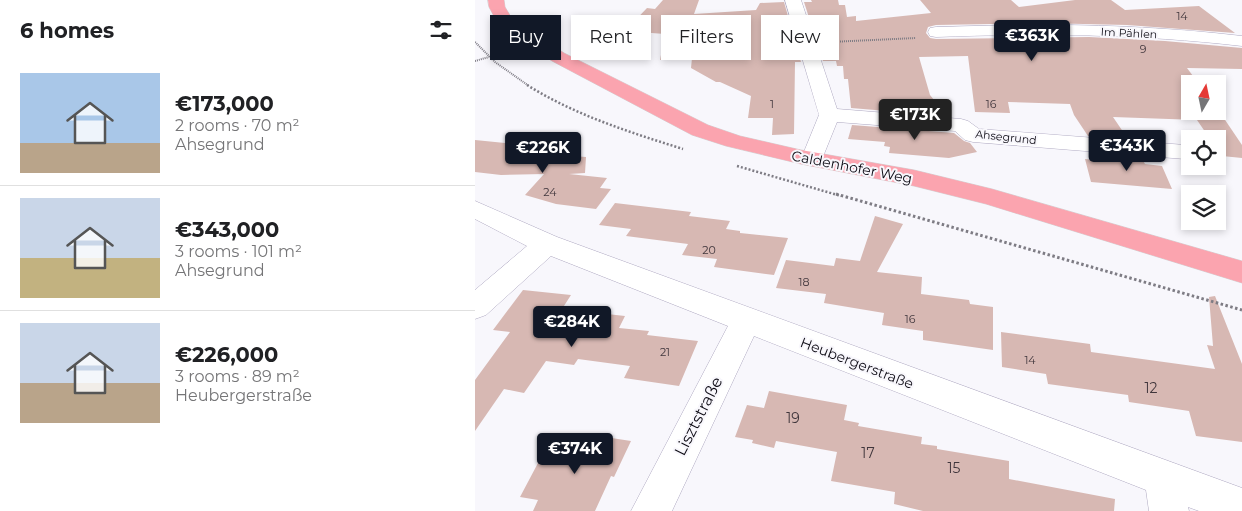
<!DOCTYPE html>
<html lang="en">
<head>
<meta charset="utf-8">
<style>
  :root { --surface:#fff; --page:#f6f6f6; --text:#202124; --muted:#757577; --line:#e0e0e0; --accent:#111827 }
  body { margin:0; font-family:Montserrat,sans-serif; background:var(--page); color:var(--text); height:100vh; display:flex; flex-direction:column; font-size:19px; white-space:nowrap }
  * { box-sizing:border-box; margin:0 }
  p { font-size:16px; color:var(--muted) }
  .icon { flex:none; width:28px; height:28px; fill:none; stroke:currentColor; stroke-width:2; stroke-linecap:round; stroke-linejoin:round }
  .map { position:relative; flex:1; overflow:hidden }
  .details { display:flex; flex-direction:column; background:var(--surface); width:475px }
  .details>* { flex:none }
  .hud { position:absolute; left:15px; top:15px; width:475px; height:45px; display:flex; gap:10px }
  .needle { width:32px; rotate:9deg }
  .controls { position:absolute; left:706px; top:75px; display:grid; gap:10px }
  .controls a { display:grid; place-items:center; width:45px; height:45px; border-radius:0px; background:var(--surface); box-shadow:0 2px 8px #0003; font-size:25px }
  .price { position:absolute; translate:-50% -42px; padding:0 11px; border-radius:5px; background:var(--accent); color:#fff; font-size:16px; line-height:32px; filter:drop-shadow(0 1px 2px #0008) }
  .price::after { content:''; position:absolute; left:50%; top:30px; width:15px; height:11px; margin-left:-8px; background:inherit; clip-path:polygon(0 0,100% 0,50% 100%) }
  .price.current { background:#222; color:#fff }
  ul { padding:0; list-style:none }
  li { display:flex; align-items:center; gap:15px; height:125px; padding:0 20px }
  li+li { border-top:1px solid var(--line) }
  li span { display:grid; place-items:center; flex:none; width:140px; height:100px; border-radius:0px; color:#555 }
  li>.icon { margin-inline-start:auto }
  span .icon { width:60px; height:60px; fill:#fffc; stroke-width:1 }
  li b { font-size:21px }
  h2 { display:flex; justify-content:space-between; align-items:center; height:60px; padding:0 20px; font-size:21px }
  .tag { padding:0 18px; border-radius:0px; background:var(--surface); box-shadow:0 2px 8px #0003; font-size:18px; line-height:45px }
  .tag.current { background:var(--accent); color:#fff }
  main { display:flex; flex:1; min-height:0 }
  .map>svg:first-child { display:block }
  .building { fill:#d7b8b3 }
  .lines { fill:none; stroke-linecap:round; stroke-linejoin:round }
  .minor-casing { stroke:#aea8c1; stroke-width:1 }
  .major-casing { stroke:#d3d3d5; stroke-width:1 }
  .path-far2 { stroke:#7e7c84; stroke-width:2; stroke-dasharray:1 1; stroke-linecap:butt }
  .path-far1 { stroke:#7e7c84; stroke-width:2.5; stroke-dasharray:2 2; stroke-linecap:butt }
  .path { stroke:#7e7c84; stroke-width:3; stroke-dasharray:2.5 2.5; stroke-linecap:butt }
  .minor { fill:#fff; fill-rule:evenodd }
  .major { fill:#fba4af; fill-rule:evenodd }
  .labels { text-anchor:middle; stroke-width:4; stroke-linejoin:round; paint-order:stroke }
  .number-label { font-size:11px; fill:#40363c }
  .far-street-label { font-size:11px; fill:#0d0b14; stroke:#f8f7fc }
  .street-label { font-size:14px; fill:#0d0b14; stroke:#f8f7fc }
  .near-number-label { font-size:14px; fill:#40363c }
  .near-street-label { font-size:16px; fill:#0d0b14; stroke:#f8f7fc }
</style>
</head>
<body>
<main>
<section class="details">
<h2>6 homes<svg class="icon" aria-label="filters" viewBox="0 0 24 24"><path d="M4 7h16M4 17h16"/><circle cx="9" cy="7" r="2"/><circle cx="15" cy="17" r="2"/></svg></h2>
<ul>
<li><span style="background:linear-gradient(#a9c7e8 70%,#b9a48a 0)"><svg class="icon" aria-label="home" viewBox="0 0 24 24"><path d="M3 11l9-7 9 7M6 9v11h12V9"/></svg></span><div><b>€173,000</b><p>2 rooms · 70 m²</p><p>Ahsegrund</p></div></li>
<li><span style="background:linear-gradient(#c9d6e8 60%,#c2b280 0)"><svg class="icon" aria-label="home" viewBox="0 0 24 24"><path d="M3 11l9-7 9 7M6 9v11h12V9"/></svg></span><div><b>€343,000</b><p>3 rooms · 101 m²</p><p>Ahsegrund</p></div></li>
<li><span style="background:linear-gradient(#c9d6e8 60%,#b9a48a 0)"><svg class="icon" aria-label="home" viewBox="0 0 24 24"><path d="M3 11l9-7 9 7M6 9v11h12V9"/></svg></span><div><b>€226,000</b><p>3 rooms · 89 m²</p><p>Heubergerstraße</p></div></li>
</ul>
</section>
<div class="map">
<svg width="767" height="511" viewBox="0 0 767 511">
  <rect width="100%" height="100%" fill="#f8f7fc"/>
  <path class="building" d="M 188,0 L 224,0 L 219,14 L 281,10 L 285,3 L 309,2 L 326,62 L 320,62 L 319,134 L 297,135 L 298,118 L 273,118 L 276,96 L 245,82 L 241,82 L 216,68 L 217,58 L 185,60 L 190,34 L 150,31 L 172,8 L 180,9 Z
    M 336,0 L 363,0 L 364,5 L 370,5 L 372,17 L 381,16 L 381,21 L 456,13 L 445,0 L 536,0 L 544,7 L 600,0 L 636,0 L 650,10 L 724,6 L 760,33 L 652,25 L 566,23 L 461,25 L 453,27 L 451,33 L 455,38 L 461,39 L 614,37 L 690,41 L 767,48 L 767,69 L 712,68 L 724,84 L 715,84 L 715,111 L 742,111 L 742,108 L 767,145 L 767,158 L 747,156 L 742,150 L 742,139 L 735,139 L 722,120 L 638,117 L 653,139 L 613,136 L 599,115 L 595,104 L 533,102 L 535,113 L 500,112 L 493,56 L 444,57 L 455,95 L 472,116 L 376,108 L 373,79 L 369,79 L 368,66 L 362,66 L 361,61 L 348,61 L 329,2 L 337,2 Z
    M 377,125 L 479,133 L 489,141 L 495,143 L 502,152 L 474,158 L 414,153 L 415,147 L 409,146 L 410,142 L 373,139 Z
    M 0,140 L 49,145 L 41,152 L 111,157 L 110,173 L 94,174 L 132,178 L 125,188 L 136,189 L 121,209 L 81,204 L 50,195 L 69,174 L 26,175 L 0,172 Z
    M 624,154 L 666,157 L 670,164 L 687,166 L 697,189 L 616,182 L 610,159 L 628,161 Z
    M 140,203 L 216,212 L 214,216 L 255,221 L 251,229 L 265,231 L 265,233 L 313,238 L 299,275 L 239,267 L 242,259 L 207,255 L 213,244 L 151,236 L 156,229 L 124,225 Z
    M 400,216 L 428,224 L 402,272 L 447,277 L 446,294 L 494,300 L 495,304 L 518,307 L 518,350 L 448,340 L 448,331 L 407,325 L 409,313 L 349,303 L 351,294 L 301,288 L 311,260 L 359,266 L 361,258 L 385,261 Z
    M 48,290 L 96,295 L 87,309 L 150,316 L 144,328 L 174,331 L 172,335 L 223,341 L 204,386 L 149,378 L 155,366 L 103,359 L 99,365 L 71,361 L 49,393 L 29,389 L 0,431 L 0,380 L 35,332 L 18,330 Z
    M 740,296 L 767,364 L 767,442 L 721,436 L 714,411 L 654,402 L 653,395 L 573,384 L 571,374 L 527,367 L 526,332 L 615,344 L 616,352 L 740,369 L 732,345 L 738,346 L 734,297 Z
    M 294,391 L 372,405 L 369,420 L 384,423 L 383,426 L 447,437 L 446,444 L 462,446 L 462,449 L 534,461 L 534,479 L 640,499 L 639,511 L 448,511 L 419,504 L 420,492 L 356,481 L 362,452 L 301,441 L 299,448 L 277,443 L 278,440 L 260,437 L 272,405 L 289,408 Z
    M 117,435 L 156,441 L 139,477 L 136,476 L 120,511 L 58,511 L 63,500 L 45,497 L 72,446 L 109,451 Z"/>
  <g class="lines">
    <defs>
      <path id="minor" d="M 310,0 L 326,0 L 362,109 L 486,119 L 493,121 L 504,129 L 710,145 L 715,146 L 715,158 L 710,159 L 498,142 L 490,140 L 480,131 L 362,122 L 345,164 L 337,166 L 329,164 L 326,159 L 344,115 Z
        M 537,25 C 614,24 690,27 767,36 L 767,46 C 665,34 563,33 461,37 L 455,36 L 453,32 L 455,28 L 461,27 Z
        M 0,201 L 82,237 L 767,488 L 767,511 L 724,511 L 713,507 L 714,511 L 674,511 L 671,490 L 279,336 L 197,511 L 156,511 L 253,326 L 76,256 L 11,315 L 0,319 L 0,290 L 52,246 L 0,219 Z"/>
      <path id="major" d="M 13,0 L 29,0 L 30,7 L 36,17 L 89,53 L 233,125 L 265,136 L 326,150 L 439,170 L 517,189 L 767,261 L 767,283 L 511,204 L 439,186 L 326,164 L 251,146 L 217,135 L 77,61 L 35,34 L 21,20 L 14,7 Z"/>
    </defs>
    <use href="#minor" class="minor-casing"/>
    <use href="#major" class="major-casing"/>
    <path class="path-far2" d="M 0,42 L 20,62 L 54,86
      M 355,42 L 441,38
      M 0,61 L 14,57"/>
    <path class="path-far1" d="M 52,85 C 100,115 154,132 208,149
      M 262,166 L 366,196"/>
    <path class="path" d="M 361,194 L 767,310"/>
    <use href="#minor" class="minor"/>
    <use href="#major" class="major"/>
  </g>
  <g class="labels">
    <g class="number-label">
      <text x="707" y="20">14</text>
      <text x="668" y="53">9</text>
      <text x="297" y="108">1</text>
      <text x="516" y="108">16</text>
      <text x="75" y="196">24</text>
      <text x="234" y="254">20</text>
      <text x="329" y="286">18</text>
      <text x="435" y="323">16</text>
      <text x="190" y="356">21</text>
      <text x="555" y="364">14</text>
    </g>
    <g class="far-street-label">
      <text transform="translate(654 33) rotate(3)" y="4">Im Pählen</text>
      <text transform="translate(531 137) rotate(6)" y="4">Ahsegrund</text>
    </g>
    <g class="street-label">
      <text transform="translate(377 167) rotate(11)" y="5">Caldenhofer Weg</text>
      <text transform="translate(382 363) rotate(21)" y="5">Heubergerstraße</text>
    </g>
    <g class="near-number-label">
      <text x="676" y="393">12</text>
      <text x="318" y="423">19</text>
      <text x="393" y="458">17</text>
      <text x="479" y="473">15</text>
    </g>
    <g class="near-street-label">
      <text transform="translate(223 416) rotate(-63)" y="6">Lisztstraße</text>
    </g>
  </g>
</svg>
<div class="controls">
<a><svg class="needle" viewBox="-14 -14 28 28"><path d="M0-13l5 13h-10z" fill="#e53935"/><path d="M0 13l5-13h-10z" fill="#757577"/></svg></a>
<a><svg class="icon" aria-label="locate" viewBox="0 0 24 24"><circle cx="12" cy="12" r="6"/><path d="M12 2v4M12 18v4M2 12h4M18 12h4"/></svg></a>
<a><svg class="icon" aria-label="layers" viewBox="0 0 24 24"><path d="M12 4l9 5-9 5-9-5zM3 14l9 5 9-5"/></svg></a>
</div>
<b class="price" style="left:557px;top:62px">€363K</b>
<b class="price current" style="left:440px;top:141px">€173K</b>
<b class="price" style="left:652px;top:172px">€343K</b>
<b class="price" style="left:68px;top:174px">€226K</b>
<b class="price" style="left:97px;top:348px">€284K</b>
<b class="price" style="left:100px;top:475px">€374K</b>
<div class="hud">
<a class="tag current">Buy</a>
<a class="tag">Rent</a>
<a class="tag">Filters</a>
<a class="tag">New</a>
</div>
</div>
</main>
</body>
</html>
